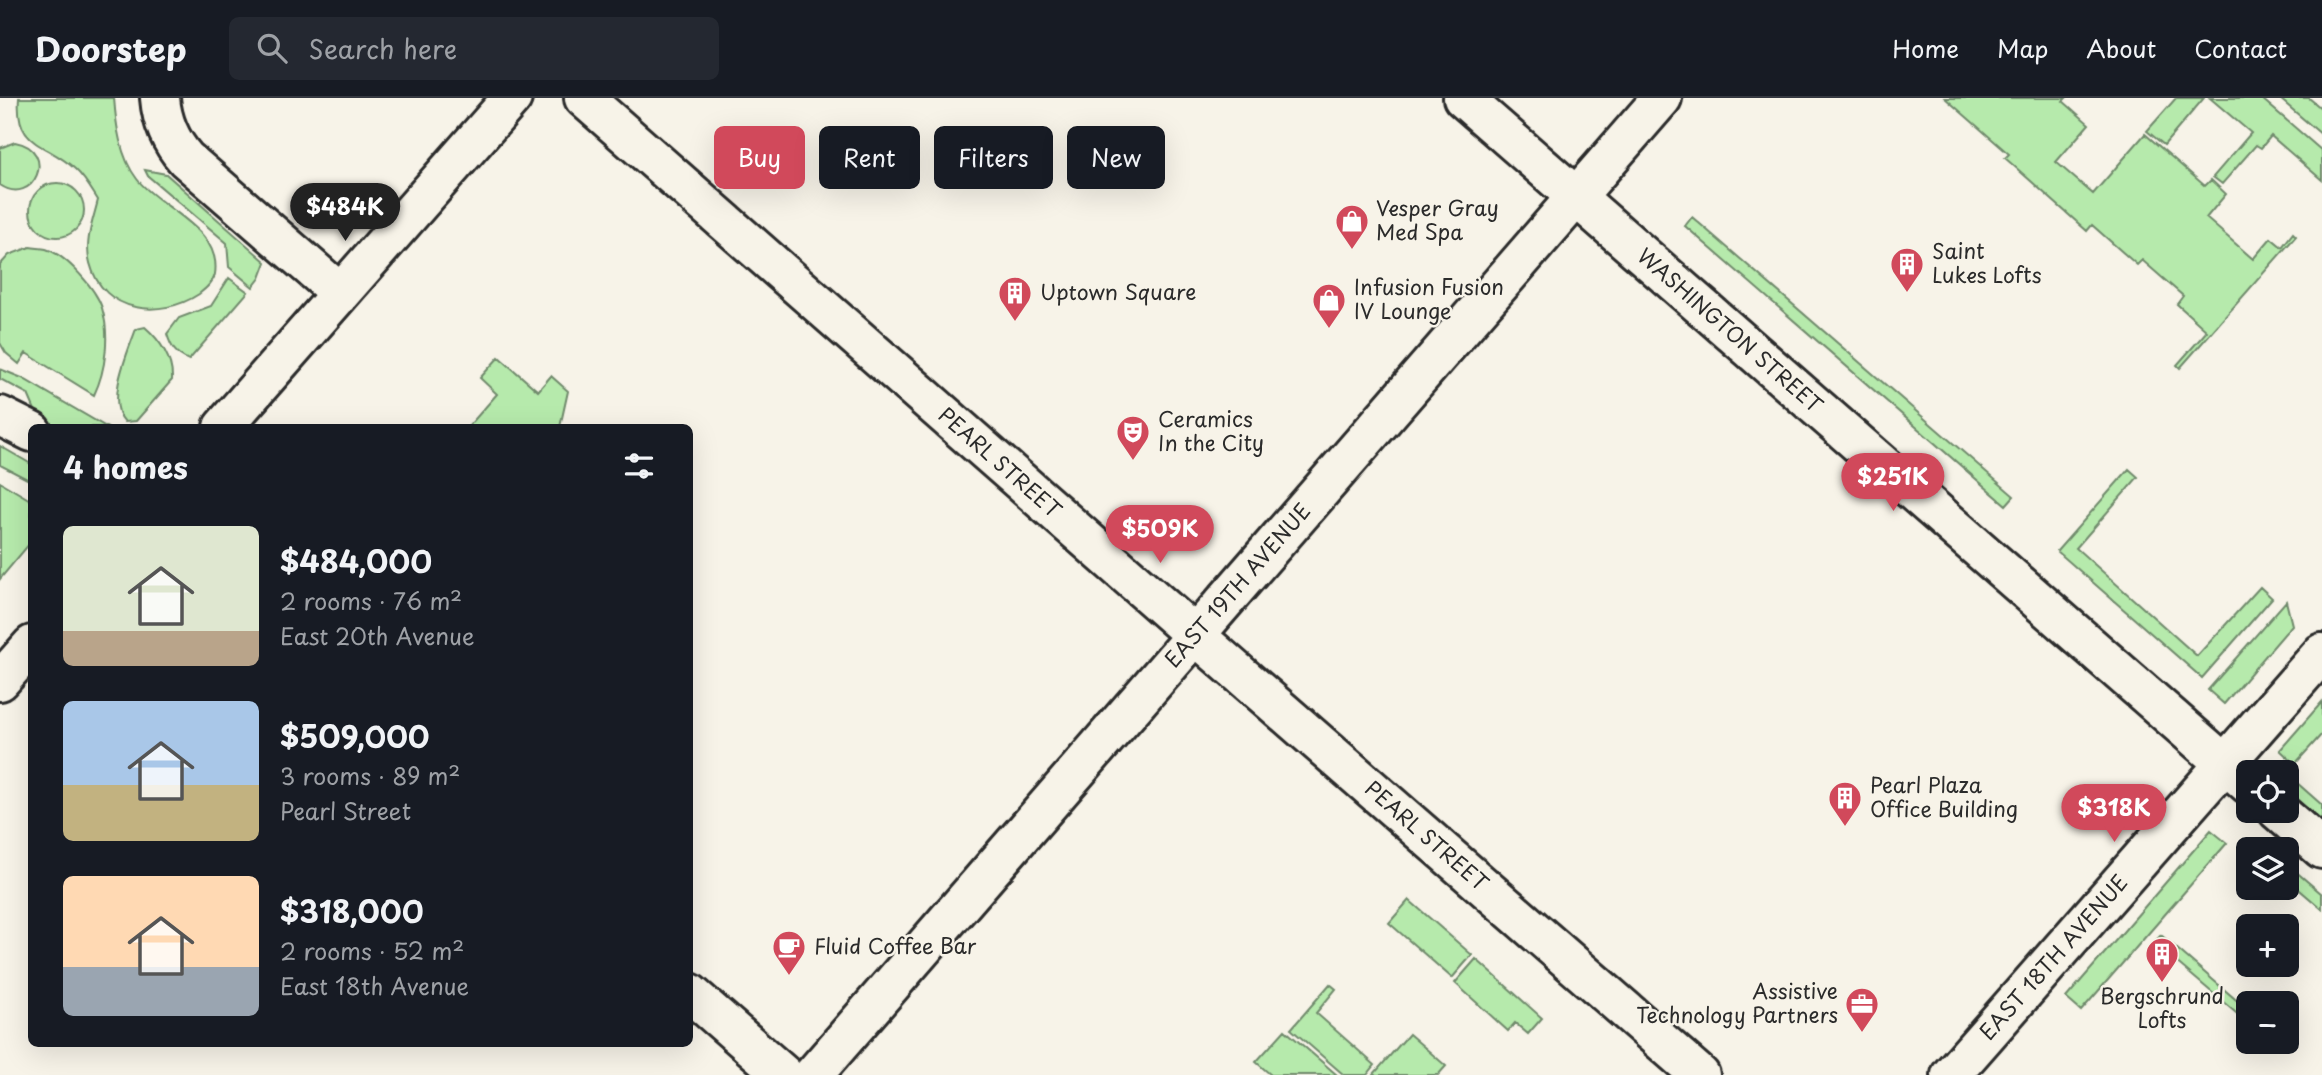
<!DOCTYPE html>
<html lang="en">
<head>
<meta charset="utf-8">
<style>
  :root { --surface:#171b24; --page:#242831; --text:#f1f3f6; --muted:#9ea1a6; --line:#363941; --accent:#d1495b }
  body { margin:0; font-family:"Playpen Sans",sans-serif; background:var(--page); color:var(--text); height:100vh; display:flex; flex-direction:column; font-size:26px; white-space:nowrap }
  * { box-sizing:border-box; margin:0 }
  p { font-size:23px; color:var(--muted) }
  .icon { flex:none; width:38px; height:38px; fill:none; stroke:currentColor; stroke-width:2; stroke-linecap:round; stroke-linejoin:round }
  .map { position:relative; flex:1; overflow:hidden }
  .side { position:absolute; left:28px; top:326px; width:665px; height:623px; display:flex; flex-direction:column; background:var(--surface); border-radius:10px; box-shadow:0 7px 28px #0002 }
  .side>* { flex:none }
  .banner { position:absolute; left:714px; top:28px; width:665px; height:63px; display:flex; gap:14px }
  .fabs { position:absolute; left:2236px; top:662px; display:grid; gap:14px }
  .fabs a { display:grid; place-items:center; width:63px; height:63px; border-radius:10px; background:var(--surface); box-shadow:0 7px 28px #0002; font-size:35px }
  .price { position:absolute; translate:-50% -60px; padding:0 16px; border-radius:24px; background:var(--accent); color:#fff; font-size:23px; line-height:46px; filter:drop-shadow(0 2px 4px #0008) }
  .price::after { content:''; position:absolute; left:50%; top:42px; width:21px; height:16px; margin-left:-10px; background:inherit; clip-path:polygon(0 0,100% 0,50% 100%) }
  .price.on { background:#222; color:#fff }
  ul { padding:0; list-style:none }
  li { display:flex; align-items:center; gap:21px; height:175px; padding:0 35px }
  li span { display:grid; place-items:center; flex:none; width:196px; height:140px; border-radius:10px; color:#555 }
  li>.icon { margin-inline-start:auto }
  span .icon { width:84px; height:84px; fill:#fffc; stroke-width:1 }
  li b { font-size:30px }
  h2 { display:flex; justify-content:space-between; align-items:center; height:84px; padding:0 35px; font-size:30px }
  .pill { padding:0 24px; border-radius:10px; background:var(--surface); box-shadow:0 7px 28px #0002; font-size:24px; line-height:63px }
  .pill.on { background:var(--accent); color:#fff }
  header { display:flex; align-items:center; gap:42px; box-sizing:border-box; height:98px; padding:0 35px; background:var(--surface); border-bottom:2px solid var(--line) }
  header strong { font-size:33px }
  nav { display:flex; gap:38px; margin-inline-start:auto; font-size:24px }
  .search { width:490px; height:63px; background:var(--page); display:flex; align-items:center; gap:18px; box-sizing:border-box; padding:0 24px; border-radius:10px; color:var(--muted); font-size:26px }
  .map>svg:first-child { display:block }
  .green { fill:#b6eaac; stroke:#708a6c; stroke-width:2 }
  .lines { fill:none; stroke-linecap:round; stroke-linejoin:round }
  .street-casing { stroke:#2b2b2b; stroke-width:44 }
  .secondary-casing { stroke:#2b2b2b; stroke-width:44 }
  .street { stroke:#f7f3e8; stroke-width:38 }
  .secondary { stroke:#f7f3e8; stroke-width:38 }
  .labels { text-anchor:middle; stroke-width:5; stroke-linejoin:round; paint-order:stroke }
  .poi-label { font-size:21px; fill:#2b2b2b; stroke:#f7f3e8; text-anchor:start }
  .street-label { font-size:21px; fill:#2b2b2b; stroke:#f7f3e8 }
</style>
</head>
<body>
<header>
<strong>Doorstep</strong>
<div class="search"><svg class="icon" aria-label="search" viewBox="0 0 24 24"><circle cx="10" cy="10" r="6"/><path d="M15 15l6 6"/></svg>Search here</div>
<nav><a>Home</a><a>Map</a><a>About</a><a>Contact</a></nav>
</header>
<div class="map">
<svg width="2322" height="977" viewBox="0 0 2322 977">
  <rect width="100%" height="100%" fill="#f7f3e8"/>
  <filter id="ink" filterUnits="userSpaceOnUse"><feTurbulence type="fractalNoise" baseFrequency=".0143" numOctaves="2"/><feDisplacementMap in="SourceGraphic" scale="14" xChannelSelector="R" yChannelSelector="G"/><feConvolveMatrix kernelMatrix="1 2 1 2 8 2 1 2 1" color-interpolation-filters="sRGB"/></filter>
  <g filter="url(#ink)">
    <path class="green" d="M 19,0 L 114,0 C 116,27 120,59 137,81 C 160,111 222,130 215,176 C 214,184 205,191 199,196 C 161,221 103,216 90,165 C 84,144 93,123 98,102 C 91,91 85,80 75,71 C 46,44 15,50 19,0 Z
      M 1945,0 L 2066,0 L 2063,3 L 2089,26 L 2056,64 L 2093,96 L 2145,36 L 2205,88 L 2211,82 L 2226,96 L 2206,120 L 2253,161 L 2271,140 L 2282,149 L 2293,135 L 2296,138 L 2180,270 L 2177,267 L 2207,233 L 2177,206 L 2183,198 L 2142,162 L 2137,167 L 2092,127 L 2087,133 L 2005,60 L 2009,56 Z
      M 2176,0 L 2204,0 L 2164,47 L 2147,33 Z
      M 2210,0 L 2261,0 L 2322,53 L 2322,82 L 2271,38 L 2261,50 L 2256,47 L 2222,86 L 2213,79 L 2251,35 Z
      M 2279,0 L 2309,0 L 2322,11 L 2322,37 Z
      M 15,44 C 59,52 34,110 0,87 L 0,50 Z
      M 145,72 L 166,76 L 266,164 L 260,180 L 253,189 L 229,169 L 227,145 L 148,78 Z
      M30 112a27 27 0 1 1 54 0a27 27 0 1 1-54 0Z
      M 1692,119 L 2014,398 L 2006,407 L 1685,128 Z
      M 30,149 C 35,150 41,150 46,151 C 66,157 96,191 102,210 C 110,237 106,272 94,297 L 26,255 L 19,266 L 6,255 L 0,245 L 0,167 L 9,157 Z
      M 229,180 L 248,194 L 189,262 C 175,256 171,249 167,236 L 179,220 L 211,208 Z
      M 145,229 C 160,242 173,261 172,282 L 136,323 L 125,324 C 105,304 128,254 136,231 Z
      M 499,259 L 538,293 L 551,278 L 568,293 L 560,329 L 468,329 L 497,296 L 480,280 Z
      M 0,271 L 22,280 L 106,329 L 56,329 L 37,317 L 28,296 L 0,281 Z
      M 0,348 L 31,366 L 31,383 L 0,367 Z
      M 2129,371 L 2138,379 L 2076,450 L 2197,558 L 2260,489 L 2272,500 L 2202,580 L 2057,453 Z
      M 0,384 L 32,403 L 31,444 L 0,481 Z
      M 2286,503 L 2292,527 L 2224,606 L 2208,592 Z
      M 2322,604 L 2322,636 L 2295,666 L 2280,652 Z
      M 2296,684 L 2322,707 L 2322,724 L 2287,693 Z
      M 2211,732 L 2227,745 L 2081,913 L 2066,900 Z
      M 2287,766 L 2322,796 L 2322,811 L 2287,781 Z
      M 1409,802 L 1472,857 L 1452,880 L 1389,825 Z
      M 2161,837 L 2249,913 L 2249,926 L 2154,845 Z
      M 1476,861 L 1542,920 L 1528,936 L 1515,925 L 1508,933 L 1455,885 Z
      M 1330,886 L 1336,891 L 1316,915 L 1375,967 L 1367,977 L 1344,977 L 1291,931 Z
      M 1285,932 L 1337,977 L 1271,977 L 1256,964 Z
      M 1409,936 L 1446,968 L 1438,977 L 1373,977 Z"/>
    <g class="lines">
      <defs>
        <g id="street">
          <path d="M 160,0 C 162,24 170,43 186,61 L 340,195"/>
          <path id="s1" d="M 584,0 L 1195,537 L 1700,977"/>
          <path d="M 0,318 L 32,334"/>
          <path d="M 690,895 L 784,977"/>
        </g>
        <g id="secondary">
          <path id="s2" d="M 1463,0 L 2249,687"/>
          <path d="M 223,329 L 512,0"/>
          <path d="M 0,583 L 32,547"/>
          <path d="M 2277,712 L 2322,751"/>
          <path id="s3" d="M 813,977 L 1662,0"/>
          <path id="s4" d="M 1951,977 L 2322,555"/>
        </g>
      </defs>
      <use href="#street" class="street-casing"/>
      <use href="#secondary" class="secondary-casing"/>
      <use href="#street" class="street"/>
      <use href="#secondary" class="secondary"/>
    </g>
  </g>
  <defs>
    <symbol id="shop-pin" viewBox="-11 -11 22 30"><path d="M0 17L-7.5 6A9.5 9.5 0 1 1 7.5 6Z" fill="#d1495b" stroke="#f7f3e8"/><path d="M-5-2.5h2.3a2.7 3.5 0 0 1 5.4 0H5L5.5 6h-11ZM-1.5-2.5h3a1.5 2.3 0 0 0-3 0Z" fill="#fff"/></symbol>
    <symbol id="building-pin" viewBox="-11 -11 22 30"><path d="M0 17L-7.5 6A9.5 9.5 0 1 1 7.5 6Z" fill="#d1495b" stroke="#f7f3e8"/><path d="M-4-6H4V6H1V3H-1V6H-4ZM-2.5-4.3h1.7v1.8h-1.7ZM.8-4.3h1.7v1.8H.8ZM-2.5-1h1.7V.8h-1.7ZM.8-1h1.7V.8H.8Z" fill="#fff"/></symbol>
    <symbol id="theatre-pin" viewBox="-11 -11 22 30"><path d="M0 17L-7.5 6A9.5 9.5 0 1 1 7.5 6Z" fill="#d1495b" stroke="#f7f3e8"/><path d="M-5-5.5Q0-4 5-5.5V0Q5 5 0 6Q-5 5-5 0ZM-3.3-2.5H-1v1.5H-3.3ZM1-2.5H3.3v1.5H1ZM-2.8 1Q0 5.5 2.8 1Z" fill="#fff"/></symbol>
    <symbol id="cafe-pin" viewBox="-11 -11 22 30"><path d="M0 17L-7.5 6A9.5 9.5 0 1 1 7.5 6Z" fill="#d1495b" stroke="#f7f3e8"/><path d="M-5.5-4.5H6V0H3Q3 3.5 0 3.5H-2.5Q-5.5 3.5-5.5 0ZM3-3.2v2h1.7v-2ZM-6 4.5H4V6H-6Z" fill="#fff"/></symbol>
    <symbol id="office-pin" viewBox="-11 -11 22 30"><path d="M0 17L-7.5 6A9.5 9.5 0 1 1 7.5 6Z" fill="#d1495b" stroke="#f7f3e8"/><path d="M-6-3h4V-5.5h4V-3h4V5H-6ZM-1-4.5V-3h2v-1.5ZM-6 0V1H6V0Z" fill="#fff"/></symbol>
  </defs>
  <g fill-rule="evenodd">
    <use href="#shop-pin" x="1333" y="104" width="38" height="52"/>
    <use href="#building-pin" x="1888" y="147" width="38" height="52"/>
    <use href="#building-pin" x="996" y="176" width="38" height="52"/>
    <use href="#shop-pin" x="1310" y="183" width="38" height="52"/>
    <use href="#theatre-pin" x="1114" y="315" width="38" height="52"/>
    <use href="#building-pin" x="1826" y="681" width="38" height="52"/>
    <use href="#cafe-pin" x="770" y="830" width="38" height="52"/>
    <use href="#building-pin" x="2143" y="837" width="38" height="52"/>
    <use href="#office-pin" x="1843" y="887" width="38" height="52"/>
  </g>
  <g class="labels">
    <g class="poi-label">
      <text x="1376" y="118">Vesper Gray<tspan x="1376" dy="24">Med Spa</tspan></text>
      <text x="1932" y="161">Saint<tspan x="1932" dy="24">Lukes Lofts</tspan></text>
      <text x="1354" y="197">Infusion Fusion<tspan x="1354" dy="24">IV Lounge</tspan></text>
      <text x="1040" y="202">Uptown Square</text>
      <text x="1158" y="329">Ceramics<tspan x="1158" dy="24">In the City</tspan></text>
      <text x="1870" y="695">Pearl Plaza<tspan x="1870" dy="24">Office Building</tspan></text>
      <text x="814" y="856">Fluid Coffee Bar</text>
      <text x="1838" y="901" text-anchor="end">Assistive<tspan x="1838" dy="24">Technology Partners</tspan></text>
      <text x="2162" y="906" text-anchor="middle">Bergschrund<tspan x="2162" dy="24">Lofts</tspan></text>
    </g>
    <g class="street-label">
      <text dy="7" stroke="none"><textPath href="#s2" startOffset="354">WASHINGTON STREET</textPath></text>
      <text dy="7" stroke="none"><textPath href="#s1" startOffset="553">PEARL STREET</textPath></text>
      <text dy="7" stroke="none"><textPath href="#s3" startOffset="648">EAST 19TH AVENUE</textPath></text>
      <text dy="7" stroke="none"><textPath href="#s1" startOffset="1120">PEARL STREET</textPath></text>
      <text dy="7" stroke="none"><textPath href="#s4" startOffset="156">EAST 18TH AVENUE</textPath></text>
    </g>
  </g>
</svg>
<div class="fabs">
<a><svg class="icon" aria-label="locate" viewBox="0 0 24 24"><circle cx="12" cy="12" r="6"/><path d="M12 2v4M12 18v4M2 12h4M18 12h4"/></svg></a>
<a><svg class="icon" aria-label="layers" viewBox="0 0 24 24"><path d="M12 4l9 5-9 5-9-5zM3 14l9 5 9-5"/></svg></a>
<a>+</a>
<a>−</a>
</div>
<b class="price on" style="left:345px;top:145px">$484K</b>
<b class="price" style="left:1893px;top:415px">$251K</b>
<b class="price" style="left:1160px;top:467px">$509K</b>
<b class="price" style="left:2114px;top:746px">$318K</b>
<div class="banner">
<a class="pill on">Buy</a>
<a class="pill">Rent</a>
<a class="pill">Filters</a>
<a class="pill">New</a>
</div>
<section class="side">
<h2>4 homes<svg class="icon" aria-label="filters" viewBox="0 0 24 24"><path d="M4 7h16M4 17h16"/><circle cx="9" cy="7" r="2"/><circle cx="15" cy="17" r="2"/></svg></h2>
<ul>
<li><span style="background:linear-gradient(#dfe7d0 75%,#b9a48a 0)"><svg class="icon" aria-label="home" viewBox="0 0 24 24"><path d="M3 11l9-7 9 7M6 9v11h12V9"/></svg></span><div><b>$484,000</b><p>2 rooms · 76 m²</p><p>East 20th Avenue</p></div></li>
<li><span style="background:linear-gradient(#a9c7e8 60%,#c2b280 0)"><svg class="icon" aria-label="home" viewBox="0 0 24 24"><path d="M3 11l9-7 9 7M6 9v11h12V9"/></svg></span><div><b>$509,000</b><p>3 rooms · 89 m²</p><p>Pearl Street</p></div></li>
<li><span style="background:linear-gradient(#ffd9b3 65%,#9aa5b1 0)"><svg class="icon" aria-label="home" viewBox="0 0 24 24"><path d="M3 11l9-7 9 7M6 9v11h12V9"/></svg></span><div><b>$318,000</b><p>2 rooms · 52 m²</p><p>East 18th Avenue</p></div></li>
</ul>
</section>
</div>
</body>
</html>
